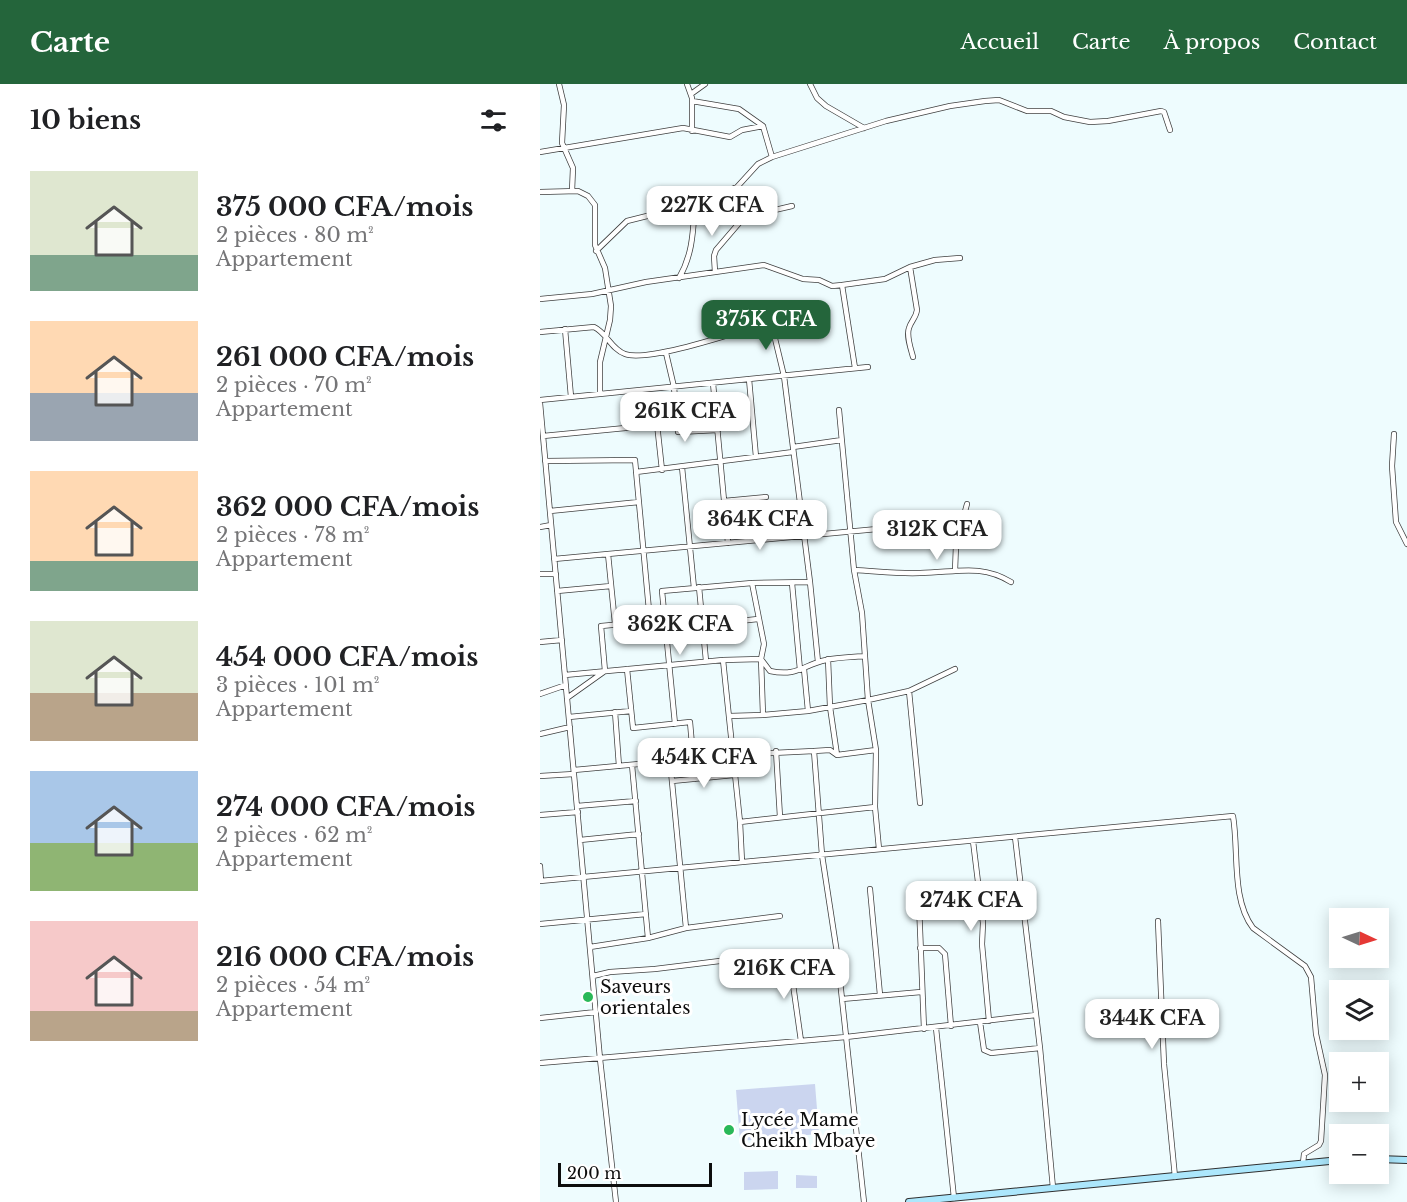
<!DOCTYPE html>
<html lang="fr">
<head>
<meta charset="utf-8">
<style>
  :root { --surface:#fff; --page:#f6f6f6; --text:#202124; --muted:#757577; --accent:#24653b }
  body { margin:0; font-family:"Libre Baskerville",serif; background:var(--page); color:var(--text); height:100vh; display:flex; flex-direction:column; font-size:22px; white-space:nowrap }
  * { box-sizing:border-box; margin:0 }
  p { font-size:20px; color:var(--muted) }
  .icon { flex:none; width:33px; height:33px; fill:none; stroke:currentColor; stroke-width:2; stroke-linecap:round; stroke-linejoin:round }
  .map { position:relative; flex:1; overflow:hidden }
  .details { display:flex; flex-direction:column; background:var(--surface); width:540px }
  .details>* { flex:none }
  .needle { width:39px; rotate:94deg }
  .controls { position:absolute; left:789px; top:824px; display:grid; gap:12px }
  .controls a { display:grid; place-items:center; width:60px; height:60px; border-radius:0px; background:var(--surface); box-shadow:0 3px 15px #0003; font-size:30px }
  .scale { position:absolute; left:18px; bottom:15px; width:154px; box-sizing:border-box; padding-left:6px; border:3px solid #0d0d0d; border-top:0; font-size:16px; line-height:21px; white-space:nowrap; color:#0d0d0d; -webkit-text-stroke:4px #fff; paint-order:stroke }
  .price { position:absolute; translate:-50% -51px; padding:0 14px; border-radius:12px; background:#fff; color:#222; font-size:20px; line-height:39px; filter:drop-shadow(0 2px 3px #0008) }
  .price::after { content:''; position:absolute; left:50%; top:36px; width:18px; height:14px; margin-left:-9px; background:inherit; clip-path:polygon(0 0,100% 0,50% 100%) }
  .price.active { background:var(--accent); color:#fff }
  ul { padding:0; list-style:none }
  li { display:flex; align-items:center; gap:18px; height:150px; padding:0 30px }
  li span { display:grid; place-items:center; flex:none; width:168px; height:120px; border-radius:0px; color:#555 }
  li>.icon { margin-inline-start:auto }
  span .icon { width:72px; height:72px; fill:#fffc; stroke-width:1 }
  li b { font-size:26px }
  h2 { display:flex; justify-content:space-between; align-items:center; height:72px; padding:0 30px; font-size:26px }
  header { display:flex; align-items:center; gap:36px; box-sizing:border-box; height:84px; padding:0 30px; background:var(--accent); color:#fff }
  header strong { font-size:28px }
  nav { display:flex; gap:33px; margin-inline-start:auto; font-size:21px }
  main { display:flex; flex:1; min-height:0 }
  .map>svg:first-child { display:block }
  .pitch { fill:#cbd5ef }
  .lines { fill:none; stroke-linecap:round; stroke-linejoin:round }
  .street-casing { stroke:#404040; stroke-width:6 }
  .secondary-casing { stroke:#2f2f2f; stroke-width:8 }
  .street { stroke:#fff; stroke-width:4.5 }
  .secondary { stroke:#ace7fc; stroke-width:6 }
  .poi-dot { fill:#2ab858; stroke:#fff; stroke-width:2 }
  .labels { text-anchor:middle; stroke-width:6; stroke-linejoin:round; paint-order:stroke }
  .poi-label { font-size:18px; fill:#0d0d0d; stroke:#fff; text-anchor:start }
</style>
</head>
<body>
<header>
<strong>Carte</strong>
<nav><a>Accueil</a><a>Carte</a><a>À propos</a><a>Contact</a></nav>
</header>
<main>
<section class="details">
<h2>10 biens<svg class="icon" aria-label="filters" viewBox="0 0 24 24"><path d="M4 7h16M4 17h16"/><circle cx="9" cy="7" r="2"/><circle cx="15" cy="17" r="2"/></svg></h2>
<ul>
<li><span style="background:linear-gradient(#dfe7d0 70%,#7fa58c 0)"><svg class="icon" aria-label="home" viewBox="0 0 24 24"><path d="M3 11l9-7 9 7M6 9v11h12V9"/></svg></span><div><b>375 000 CFA/mois</b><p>2 pièces · 80 m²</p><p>Appartement</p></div></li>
<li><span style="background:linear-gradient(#ffd9b3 60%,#9aa5b1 0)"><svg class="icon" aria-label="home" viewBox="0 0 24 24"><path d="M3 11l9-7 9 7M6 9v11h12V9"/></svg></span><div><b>261 000 CFA/mois</b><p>2 pièces · 70 m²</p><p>Appartement</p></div></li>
<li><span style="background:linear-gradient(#ffd9b3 75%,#7fa58c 0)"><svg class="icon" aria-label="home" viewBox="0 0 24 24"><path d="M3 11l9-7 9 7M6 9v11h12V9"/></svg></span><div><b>362 000 CFA/mois</b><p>2 pièces · 78 m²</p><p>Appartement</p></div></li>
<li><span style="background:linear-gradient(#dfe7d0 60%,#b9a48a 0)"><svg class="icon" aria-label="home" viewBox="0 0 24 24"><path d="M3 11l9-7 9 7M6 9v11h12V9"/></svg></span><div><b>454 000 CFA/mois</b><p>3 pièces · 101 m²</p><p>Appartement</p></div></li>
<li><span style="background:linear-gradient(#a9c7e8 60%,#8fb573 0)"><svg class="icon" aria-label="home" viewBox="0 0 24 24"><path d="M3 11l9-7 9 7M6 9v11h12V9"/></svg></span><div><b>274 000 CFA/mois</b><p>2 pièces · 62 m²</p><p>Appartement</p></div></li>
<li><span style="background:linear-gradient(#f6c9c9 75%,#b9a48a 0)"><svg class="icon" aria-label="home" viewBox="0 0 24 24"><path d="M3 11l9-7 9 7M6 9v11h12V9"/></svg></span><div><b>216 000 CFA/mois</b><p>2 pièces · 54 m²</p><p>Appartement</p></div></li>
</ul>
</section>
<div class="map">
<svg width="867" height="1118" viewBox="0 0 867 1118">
  <rect width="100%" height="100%" fill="#eefcfe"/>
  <path class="pitch" d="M 275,1000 L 279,1050 L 200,1057 L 196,1006 Z
    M 238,1087 L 238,1105 L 204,1106 L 204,1088 Z
    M 256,1091 L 277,1092 L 277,1104 L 256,1104 Z"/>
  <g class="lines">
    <defs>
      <path id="street" d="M 19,0 L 24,21 L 22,59 L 33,84 L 32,107
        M 147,0 L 152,14 L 152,47
        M 270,0 L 277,14 L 286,22 L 324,44
        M 151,10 L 165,0
        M 152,17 L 199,25 L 223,42
        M 0,68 L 143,44 L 190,53 L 202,46 L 223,42 L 232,73 L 346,37 L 410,22 L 445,17 L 459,16 L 487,27 L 511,27 L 524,33 L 550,38 L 568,37 L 621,27 L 624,28 L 630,46
        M 0,108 L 38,107 L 48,112 L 55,121 L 55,161 L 65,184 L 71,222 L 70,236 L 60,278 L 60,310
        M 56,167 L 87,137 L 155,120 L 164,119 L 209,132 L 252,122
        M 370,183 L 377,226 C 376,234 371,237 369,244 C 366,252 371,265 373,273
        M 175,188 L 174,172 L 176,166 L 206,131
        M 139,194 C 153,170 153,147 155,120 L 197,103 L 218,80 L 232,73
        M 0,215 L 52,210 L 106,198 L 224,181 L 263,195 L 279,196 L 292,202 L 302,201
        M 25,245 L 31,313
        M 0,248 L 54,243 C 67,249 71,265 85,270 C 108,279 203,246 231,238 L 244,292 L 270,498 L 278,578
        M 126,269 L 134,303 L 138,348 L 178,346
        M 315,284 L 302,201 L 345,195 L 370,183 L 395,176 L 420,174
        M 209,295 L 216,373
        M 173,299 L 188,459
        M 0,316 L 328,283
        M 0,319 L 60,975 L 76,1118
        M 299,326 L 314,486 L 322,529 L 328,616 L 336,666 L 335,723 L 339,765
        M 117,340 L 122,386
        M 854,350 L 852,382 L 856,438 L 867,460
        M 3,352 L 137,339
        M 253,363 L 302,356
        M 5,377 L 95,376 L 110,537
        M 142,383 L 154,504
        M 96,388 L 253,368
        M 184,417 L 226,413
        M 10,427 L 99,418
        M 0,443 L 11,441
        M 68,470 L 75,540
        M 14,475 L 423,437
        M 314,486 C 336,487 358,490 380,489 C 414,489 440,479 471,498
        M 415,487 L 416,461 L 427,420
        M 0,490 L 16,490
        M 212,499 L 224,560 L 221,575 L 223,631
        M 252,499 L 260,586
        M 159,503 L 166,577
        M 17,507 L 71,502
        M 163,541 L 218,535
        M 0,558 L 22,556
        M 288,575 L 290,623 L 297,671
        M 183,576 L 200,738 L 202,778
        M 87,585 L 93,644 L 150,638 L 155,695
        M 264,585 L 268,627
        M 25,591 L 183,576 L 221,575 L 230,587 C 257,593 263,581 286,576 C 298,573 313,573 325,572
        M 369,607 L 380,719
        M 0,610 L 26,601
        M 27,614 L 65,587 L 61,542 L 125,536
        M 75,628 L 79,682
        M 189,632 L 223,631 L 268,627 L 328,616 L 369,607 L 415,585
        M 29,633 L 91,627
        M 135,640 L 122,507 L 212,499 L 270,498
        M 0,650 L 30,643
        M 236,667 L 240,733
        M 274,667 L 290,666 L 297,671 L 336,666
        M 192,671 L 274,667 L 282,771 L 297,869 L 324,1118
        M 130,677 L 146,844
        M 92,681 L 108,854
        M 34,686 L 153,675
        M 0,692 L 34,690
        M 132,697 L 194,691
        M 37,722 L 96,717
        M 0,731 L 38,728
        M 200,738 L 335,723
        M 475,753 L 500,964 L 513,1104
        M 40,756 L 99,750
        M 433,757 L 443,839 L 442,860 L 449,937
        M 0,782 L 1,797
        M 0,797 L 693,732 C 699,767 691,815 713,844 L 765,882 L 771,893 L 776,950 L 785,991 L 781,1057 L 779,1061 L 764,1070 L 763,1079
        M 330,805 L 340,911
        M 618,837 L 624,980 L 635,1093
        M 0,840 L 106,830
        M 50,863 L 108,854 L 146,844 L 240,832
        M 380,864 L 399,864 L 405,870 L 411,942
        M 249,872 L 261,957
        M 53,892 L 70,888 L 115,885 L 204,874 L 297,869
        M 302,915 L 381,908
        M 0,934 L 56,928
        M 440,938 L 444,966 L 451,969 L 500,964
        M 396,944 L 414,1114
        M 384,945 L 379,820 L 381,818 L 482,807
        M 0,979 L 306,953 L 496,931"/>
      <path id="secondary" d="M 838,1075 L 867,1076
        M 369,1118 L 800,1076"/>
    </defs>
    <use href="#street" class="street-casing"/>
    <use href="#secondary" class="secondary-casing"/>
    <use href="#street" class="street"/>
    <use href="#secondary" class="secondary"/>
  </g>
  <g class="poi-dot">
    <circle cx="48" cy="913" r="6"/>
    <circle cx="189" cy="1046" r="6"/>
  </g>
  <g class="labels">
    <g class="poi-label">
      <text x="60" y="909">Saveurs<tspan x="60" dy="21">orientales</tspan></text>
      <text x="201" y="1042">Lycée Mame<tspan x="201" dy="21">Cheikh Mbaye</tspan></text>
    </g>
  </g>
</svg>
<div class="controls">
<a><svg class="needle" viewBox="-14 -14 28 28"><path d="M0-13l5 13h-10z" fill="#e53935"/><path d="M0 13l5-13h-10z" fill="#757577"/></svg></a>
<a><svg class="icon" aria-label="layers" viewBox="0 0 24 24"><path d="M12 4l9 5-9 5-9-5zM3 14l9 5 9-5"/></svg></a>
<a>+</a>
<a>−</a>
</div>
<div class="scale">200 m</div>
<b class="price" style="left:172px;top:153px">227K CFA</b>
<b class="price active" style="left:226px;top:267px">375K CFA</b>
<b class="price" style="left:145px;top:359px">261K CFA</b>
<b class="price" style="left:220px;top:467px">364K CFA</b>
<b class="price" style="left:397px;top:477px">312K CFA</b>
<b class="price" style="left:140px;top:572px">362K CFA</b>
<b class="price" style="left:164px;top:705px">454K CFA</b>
<b class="price" style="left:431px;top:848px">274K CFA</b>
<b class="price" style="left:244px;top:916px">216K CFA</b>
<b class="price" style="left:612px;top:966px">344K CFA</b>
</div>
</main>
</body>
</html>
